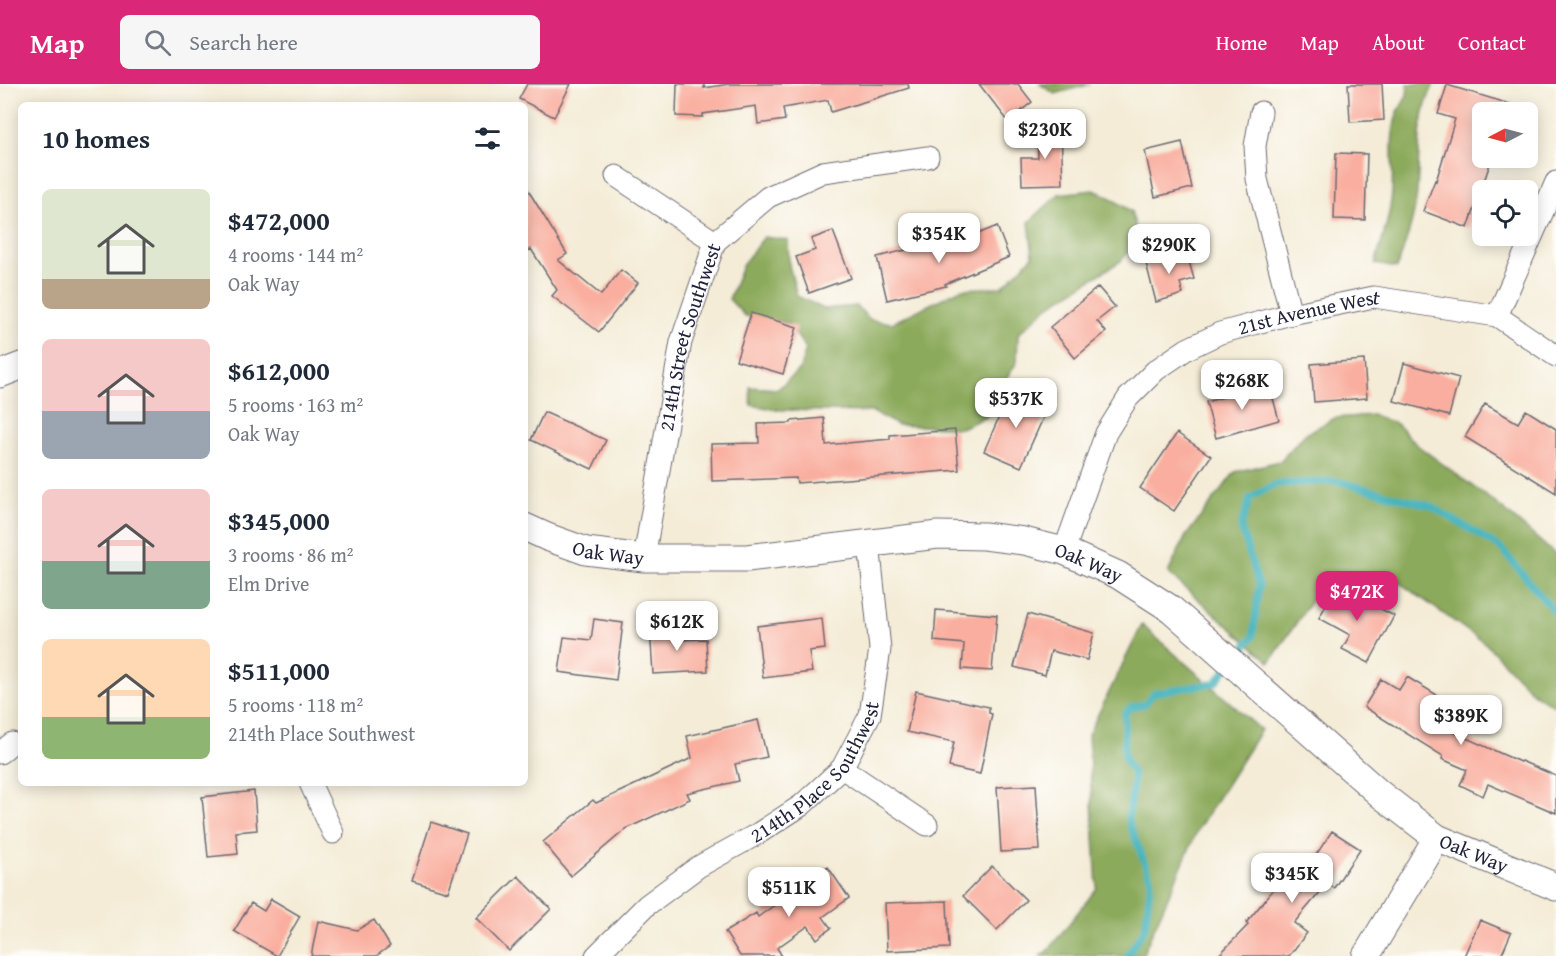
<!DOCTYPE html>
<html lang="en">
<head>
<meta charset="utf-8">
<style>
  :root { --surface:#fff; --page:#f6f6f7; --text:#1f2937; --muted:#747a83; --accent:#db2777 }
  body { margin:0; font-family:"Gentium Book Plus",serif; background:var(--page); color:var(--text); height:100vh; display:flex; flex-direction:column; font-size:22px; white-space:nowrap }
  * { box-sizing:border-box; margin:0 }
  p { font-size:20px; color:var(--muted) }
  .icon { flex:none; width:33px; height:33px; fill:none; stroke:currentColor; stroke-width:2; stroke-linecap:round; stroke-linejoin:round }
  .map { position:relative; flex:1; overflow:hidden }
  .side { position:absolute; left:18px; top:18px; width:510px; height:684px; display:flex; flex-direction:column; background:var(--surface); border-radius:9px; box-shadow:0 3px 15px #0003 }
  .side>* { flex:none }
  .needle { width:39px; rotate:264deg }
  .tools { position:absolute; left:1472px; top:18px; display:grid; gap:12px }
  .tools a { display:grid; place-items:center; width:66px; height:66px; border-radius:9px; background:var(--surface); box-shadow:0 3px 15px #0003; font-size:30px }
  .price { position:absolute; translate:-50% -51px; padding:0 14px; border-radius:12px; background:#fff; color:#222; font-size:20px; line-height:39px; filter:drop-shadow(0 2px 3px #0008) }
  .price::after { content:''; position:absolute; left:50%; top:36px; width:18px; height:14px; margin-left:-9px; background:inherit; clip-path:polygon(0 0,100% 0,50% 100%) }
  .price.current { background:var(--accent); color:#fff }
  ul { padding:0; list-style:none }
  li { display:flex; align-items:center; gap:18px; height:150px; padding:0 24px }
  li span { display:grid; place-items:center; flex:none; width:168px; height:120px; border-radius:9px; color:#555 }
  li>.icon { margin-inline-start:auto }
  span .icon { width:72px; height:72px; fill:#fffc; stroke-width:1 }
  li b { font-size:26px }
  h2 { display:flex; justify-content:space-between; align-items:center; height:72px; padding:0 24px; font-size:26px }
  header { display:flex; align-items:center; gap:36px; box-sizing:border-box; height:84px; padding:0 30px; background:var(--accent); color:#fff }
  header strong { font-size:28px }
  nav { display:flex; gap:33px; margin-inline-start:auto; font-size:21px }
  .search { width:420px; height:54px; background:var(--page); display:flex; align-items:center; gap:15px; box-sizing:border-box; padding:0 21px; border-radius:9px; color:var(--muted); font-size:22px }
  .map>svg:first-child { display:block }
  .forest { fill:#8caa5c; stroke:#57664c; stroke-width:1.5 }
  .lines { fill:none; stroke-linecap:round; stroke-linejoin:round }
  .stream { stroke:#40b0b9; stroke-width:7 }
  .building { fill:#f9ae9f }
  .minor-casing { stroke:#6c6972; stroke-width:23 }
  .tertiary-casing { stroke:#6c6972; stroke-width:29 }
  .minor { stroke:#fff; stroke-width:21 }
  .tertiary { stroke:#fff; stroke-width:27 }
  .labels { text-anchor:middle; stroke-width:4.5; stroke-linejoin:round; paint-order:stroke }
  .street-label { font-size:20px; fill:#22223b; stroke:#fdfcf7 }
</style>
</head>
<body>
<header>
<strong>Map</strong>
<div class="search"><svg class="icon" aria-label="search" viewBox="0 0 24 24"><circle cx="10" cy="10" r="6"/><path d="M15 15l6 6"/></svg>Search here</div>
<nav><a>Home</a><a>Map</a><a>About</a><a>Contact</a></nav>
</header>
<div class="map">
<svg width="1556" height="872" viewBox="0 0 1556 872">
  <rect width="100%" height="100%" fill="#fdfcf7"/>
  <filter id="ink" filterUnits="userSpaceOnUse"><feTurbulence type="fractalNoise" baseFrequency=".0167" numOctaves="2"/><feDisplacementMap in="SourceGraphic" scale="12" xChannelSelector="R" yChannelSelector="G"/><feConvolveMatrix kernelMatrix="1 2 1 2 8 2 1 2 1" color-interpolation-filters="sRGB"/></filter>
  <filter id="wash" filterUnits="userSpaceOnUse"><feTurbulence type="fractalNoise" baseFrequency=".008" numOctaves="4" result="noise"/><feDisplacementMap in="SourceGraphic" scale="24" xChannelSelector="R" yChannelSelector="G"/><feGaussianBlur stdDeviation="1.35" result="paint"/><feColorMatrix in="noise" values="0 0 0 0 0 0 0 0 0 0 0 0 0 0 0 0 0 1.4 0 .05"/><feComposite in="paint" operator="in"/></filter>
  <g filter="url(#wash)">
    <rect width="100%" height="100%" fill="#f4ecd7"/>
    <path class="forest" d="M 1040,0 L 1091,0 L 1055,10 Z
      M 1407,0 L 1434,0 C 1416,37 1420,69 1417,108 C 1415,134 1405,160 1397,184 L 1375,180 C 1382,157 1390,132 1392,108 C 1394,83 1389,58 1396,34 C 1399,19 1410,17 1407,0 Z
      M 1094,106 L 1109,113 L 1131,127 L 1139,155 L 1121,177 L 1050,221 L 1018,250 L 1017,278 L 1004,298 L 986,333 L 961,344 L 897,341 L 873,328 L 781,326 L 751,321 L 750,303 L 778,305 L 800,285 L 806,265 L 788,239 L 745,232 L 729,215 L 743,180 L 764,153 L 788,156 L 789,181 L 797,212 L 824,225 L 856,222 L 871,236 L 892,239 L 961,205 L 1002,203 L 1033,172 L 1029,138 L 1059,110 Z
      M 1373,331 L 1397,340 L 1417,361 L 1502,424 L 1556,471 L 1556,623 L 1534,610 L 1486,560 L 1397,497 L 1341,486 L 1327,493 L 1270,578 L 1168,489 L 1186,452 L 1235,388 L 1280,377 L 1305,350 L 1335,334 Z
      M 1142,541 L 1261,646 L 1198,745 L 1142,872 L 1041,872 L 1046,869 L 1097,804 L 1088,651 Z"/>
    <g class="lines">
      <path class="stream" d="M 1235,574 L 1253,553 L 1259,501 L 1241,443 L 1250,414 L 1276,400 L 1337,397 L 1431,422 L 1501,464 L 1556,530
        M 1127,872 L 1145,844 L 1151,796 L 1128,736 L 1134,692 L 1124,673 L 1125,629 L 1132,623 L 1145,620 L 1154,609 L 1215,599 L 1228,583"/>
    </g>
    <g id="blocks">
      <path class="building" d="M 527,0 L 571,0 L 554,33 L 519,15 Z
        M 677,0 L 704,0 L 704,4 L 729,0 L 908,0 L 909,4 L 831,28 L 828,16 L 783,24 L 785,36 L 758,40 L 756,22 L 703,30 L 703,33 L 676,32 Z
        M 979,0 L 1018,0 L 1032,18 L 1008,37 Z
        M 1348,0 L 1382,0 L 1384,36 L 1350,38 Z
        M 1447,1 L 1523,24 L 1523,28 L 1482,28 L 1482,74 L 1492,74 L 1468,144 L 1423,127 L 1435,96 L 1436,97 L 1455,35 L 1438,30 Z
        M 1061,43 L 1063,100 L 1022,101 L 1021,74 L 1038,74 L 1037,44 Z
        M 1182,58 L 1192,104 L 1155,113 L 1145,67 Z
        M 1336,69 L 1367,70 L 1365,136 L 1334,135 Z
        M 525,101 L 567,170 L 558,176 L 601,211 L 621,186 L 638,199 L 599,248 L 552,212 L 557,206 L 531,165 L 525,169 Z
        M 997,142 L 1009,173 L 945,200 L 946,202 L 887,216 L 877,173 L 935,159 L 937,167 Z
        M 833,147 L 851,194 L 809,209 L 796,173 L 815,166 L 811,155 Z
        M 1186,167 L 1194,195 L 1180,199 L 1183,210 L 1156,218 L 1146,179 Z
        M 1098,203 L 1115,223 L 1097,237 L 1106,248 L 1075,274 L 1050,243 Z
        M 751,229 L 797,243 L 783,290 L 736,276 Z
        M 1364,276 L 1367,314 L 1314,318 L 1311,280 Z
        M 1404,279 L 1459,294 L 1449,332 L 1394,317 Z
        M 1269,300 L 1279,336 L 1216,354 L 1206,318 Z
        M 1011,306 L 1048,323 L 1021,383 L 984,367 Z
        M 1485,320 L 1518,339 L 1526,326 L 1556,345 L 1556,409 L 1465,353 Z
        M 544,328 L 606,356 L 592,385 L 531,356 Z
        M 824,334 L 826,361 L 890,355 L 890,351 L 955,346 L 959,386 L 797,399 L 796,394 L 712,397 L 711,360 L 759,359 L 758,340 L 791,339 L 791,337 Z
        M 1177,349 L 1211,372 L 1174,427 L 1140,404 Z
        M 1337,501 L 1394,532 L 1369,579 L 1342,565 L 1350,551 L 1319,534 Z
        M 936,526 L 997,531 L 992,587 L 962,585 L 964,560 L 934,557 Z
        M 1028,530 L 1094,549 L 1087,576 L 1051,567 L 1045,591 L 1014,583 Z
        M 822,534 L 825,565 L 809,567 L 812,588 L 763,594 L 757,542 Z
        M 594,535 L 623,539 L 616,596 L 559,588 L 564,553 L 591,556 Z
        M 677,542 L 678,556 L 706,555 L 708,587 L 653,590 L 650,544 Z
        M 1407,593 L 1442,614 L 1428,637 L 1520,678 L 1521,677 L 1556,692 L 1556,729 L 1488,700 L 1483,712 L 1460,701 L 1467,686 L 1442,675 L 1443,672 L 1364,623 L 1381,595 L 1399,606 Z
        M 916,607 L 989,623 L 989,629 L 992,630 L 980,690 L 949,683 L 954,658 L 907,648 Z
        M 758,636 L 767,673 L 735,680 L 739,697 L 687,709 L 690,715 L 626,745 L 571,792 L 543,758 L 593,716 L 596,719 L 692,674 L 687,652 Z
        M 1036,701 L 1040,766 L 1001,768 L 997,703 Z
        M 254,707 L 257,746 L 236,748 L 238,770 L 208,773 L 202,713 Z
        M 431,738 L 467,750 L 448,808 L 412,797 Z
        M 1332,747 L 1360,765 L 1334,804 L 1327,800 L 1294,839 L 1307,849 L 1289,872 L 1218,872 L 1248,841 L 1246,839 L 1287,789 L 1298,798 Z
        M 992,782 L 1026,816 L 997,846 L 963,812 Z
        M 828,783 L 849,814 L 823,833 L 831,844 L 817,855 L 808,842 L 777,864 L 782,872 L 740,872 L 725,848 L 756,829 L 758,833 Z
        M 518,792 L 551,825 L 509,867 L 476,834 Z
        M 271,815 L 300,832 L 277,872 L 234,847 L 251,819 L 264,827 Z
        M 947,817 L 949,864 L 887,867 L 885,819 Z
        M 374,836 L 390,862 L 376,872 L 311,872 L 318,837 L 357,846 Z
        M 1480,836 L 1511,849 L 1501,872 L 1464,872 Z"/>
    </g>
  </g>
  <g filter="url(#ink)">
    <use href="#blocks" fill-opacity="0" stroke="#6c6972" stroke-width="1.5"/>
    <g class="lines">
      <defs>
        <g id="minor">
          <path d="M 1261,28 L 1255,62 L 1257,95 L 1291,230"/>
          <path d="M 616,92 L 715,158"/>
          <path d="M 1497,232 L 1556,98"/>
          <path id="s1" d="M 1064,467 L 1106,349 L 1128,314 L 1156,286 L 1187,265 L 1220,249 L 1291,230 L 1374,213 L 1497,232 L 1556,272"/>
          <path id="s2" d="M 644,474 L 681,258 L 715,158 L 768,113 L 823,88 L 928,73"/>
          <path d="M 0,669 L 12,659"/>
          <path d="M 842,684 L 927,741"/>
          <path d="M 310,699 L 333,749"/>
          <path id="s3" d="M 596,872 L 647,821 L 698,783 L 759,749 L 802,721 L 842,684 L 870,631 L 880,565 L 869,459"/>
        </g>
        <g id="tertiary">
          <path d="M 0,290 L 21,282"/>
          <path id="s4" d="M 525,443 L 547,453 L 586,467 L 644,474 L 747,474 L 938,451 L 984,452 L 1024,457 L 1064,467 L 1118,491 L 1171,525 L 1380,710 L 1437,754 L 1556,803"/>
          <path d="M 1366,872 L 1437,754"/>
        </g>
      </defs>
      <use href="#minor" class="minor-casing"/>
      <use href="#tertiary" class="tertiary-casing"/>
      <use href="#minor" class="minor"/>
      <use href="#tertiary" class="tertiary"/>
    </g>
  </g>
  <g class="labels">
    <g class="street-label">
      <text dy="7" stroke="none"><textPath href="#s1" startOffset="372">21st Avenue West</textPath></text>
      <text dy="7" stroke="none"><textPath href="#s2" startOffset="226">214th Street Southwest</textPath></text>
      <text dy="7" stroke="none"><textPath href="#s4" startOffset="88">Oak Way</textPath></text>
      <text dy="7" stroke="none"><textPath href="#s4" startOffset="574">Oak Way</textPath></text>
      <text dy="7" stroke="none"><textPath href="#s3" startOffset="291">214th Place Southwest</textPath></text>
      <text dy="7" stroke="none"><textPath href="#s4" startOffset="1060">Oak Way</textPath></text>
    </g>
  </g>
</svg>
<div class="tools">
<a><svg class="needle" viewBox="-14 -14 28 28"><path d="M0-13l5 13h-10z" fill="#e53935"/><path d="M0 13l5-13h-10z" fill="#747a83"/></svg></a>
<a><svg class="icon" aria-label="locate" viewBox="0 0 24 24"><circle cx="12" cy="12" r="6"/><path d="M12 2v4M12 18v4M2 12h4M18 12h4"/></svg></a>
</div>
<b class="price" style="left:1045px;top:76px">$230K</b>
<b class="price" style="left:939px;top:180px">$354K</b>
<b class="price" style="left:1169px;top:191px">$290K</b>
<b class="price" style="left:1242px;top:327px">$268K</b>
<b class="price" style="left:1016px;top:345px">$537K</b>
<b class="price current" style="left:1357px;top:538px">$472K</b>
<b class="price" style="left:677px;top:568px">$612K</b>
<b class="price" style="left:1461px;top:662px">$389K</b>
<b class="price" style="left:1292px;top:820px">$345K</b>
<b class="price" style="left:789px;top:834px">$511K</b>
<section class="side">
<h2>10 homes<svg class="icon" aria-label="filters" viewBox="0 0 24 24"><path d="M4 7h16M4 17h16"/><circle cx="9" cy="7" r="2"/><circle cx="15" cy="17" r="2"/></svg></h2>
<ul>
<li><span style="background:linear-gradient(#dfe7d0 75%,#b9a48a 0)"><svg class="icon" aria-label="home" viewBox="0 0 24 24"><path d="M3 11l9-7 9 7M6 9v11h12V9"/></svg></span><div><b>$472,000</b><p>4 rooms · 144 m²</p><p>Oak Way</p></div></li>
<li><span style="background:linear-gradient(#f6c9c9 60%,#9aa5b1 0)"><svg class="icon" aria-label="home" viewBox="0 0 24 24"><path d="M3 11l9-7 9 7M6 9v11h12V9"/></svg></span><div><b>$612,000</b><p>5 rooms · 163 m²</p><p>Oak Way</p></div></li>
<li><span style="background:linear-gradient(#f6c9c9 60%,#7fa58c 0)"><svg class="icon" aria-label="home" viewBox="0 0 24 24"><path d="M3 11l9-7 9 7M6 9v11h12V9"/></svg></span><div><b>$345,000</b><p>3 rooms · 86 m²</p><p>Elm Drive</p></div></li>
<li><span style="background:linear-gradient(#ffd9b3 65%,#8fb573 0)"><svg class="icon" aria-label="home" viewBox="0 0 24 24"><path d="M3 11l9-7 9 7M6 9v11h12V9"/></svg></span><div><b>$511,000</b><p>5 rooms · 118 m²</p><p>214th Place Southwest</p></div></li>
</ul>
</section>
</div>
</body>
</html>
